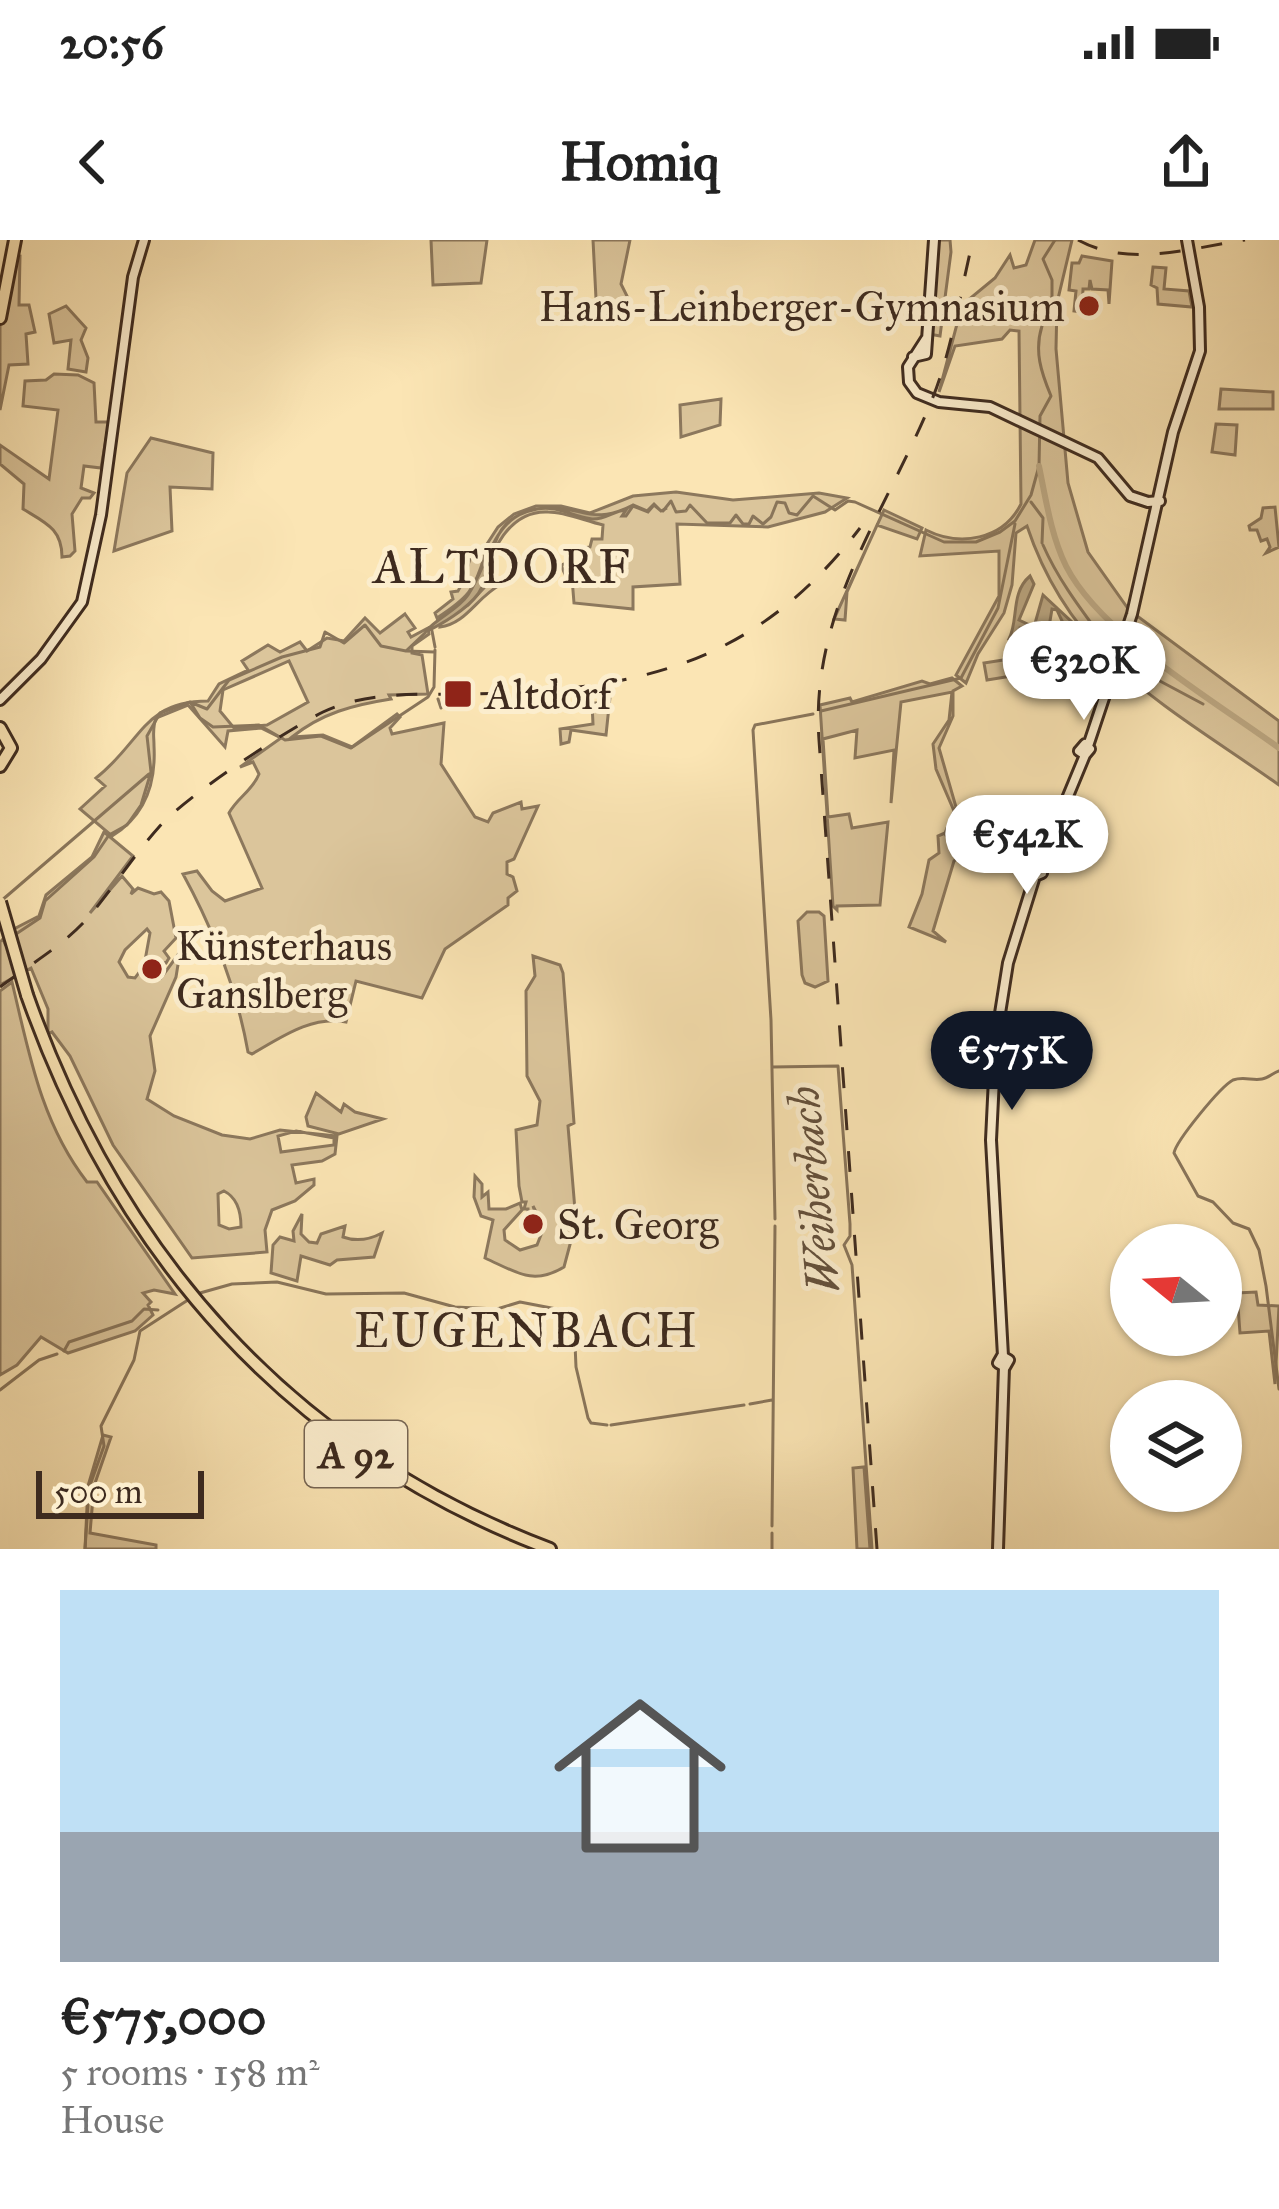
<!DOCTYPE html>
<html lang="en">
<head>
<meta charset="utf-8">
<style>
  :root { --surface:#fff; --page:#f6f6f6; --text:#222; --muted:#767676; --line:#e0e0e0; --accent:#111827 }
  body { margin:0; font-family:"IM FELL Great Primer",serif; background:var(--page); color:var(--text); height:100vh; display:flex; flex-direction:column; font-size:45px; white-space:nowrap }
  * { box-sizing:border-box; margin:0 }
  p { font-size:39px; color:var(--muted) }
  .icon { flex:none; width:66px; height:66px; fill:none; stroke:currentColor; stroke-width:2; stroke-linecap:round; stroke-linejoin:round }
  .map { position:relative; height:1309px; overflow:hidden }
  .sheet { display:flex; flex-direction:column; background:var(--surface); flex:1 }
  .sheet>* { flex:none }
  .needle { width:78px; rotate:288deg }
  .fabs { position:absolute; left:1110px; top:984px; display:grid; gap:24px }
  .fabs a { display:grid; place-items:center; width:132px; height:132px; border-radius:50%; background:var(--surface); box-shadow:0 3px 9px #0004; font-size:60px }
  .scale { position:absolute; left:36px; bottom:30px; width:168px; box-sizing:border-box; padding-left:12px; border:6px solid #3e2b1f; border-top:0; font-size:33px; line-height:42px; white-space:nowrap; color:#3e2b1f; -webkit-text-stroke:9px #fceece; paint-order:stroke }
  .price { position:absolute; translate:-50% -102px; padding:0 27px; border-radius:42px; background:#fff; color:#222; font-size:39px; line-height:78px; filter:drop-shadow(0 3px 6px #0008) }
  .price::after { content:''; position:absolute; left:50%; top:72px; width:36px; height:27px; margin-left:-18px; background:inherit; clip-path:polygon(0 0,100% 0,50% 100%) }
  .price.on { background:var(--accent); color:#fff }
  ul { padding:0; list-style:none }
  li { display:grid; align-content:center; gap:24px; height:636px; padding:0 60px }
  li+li { border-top:3px solid var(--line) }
  li span { display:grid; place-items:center; height:372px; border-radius:0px; color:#555 }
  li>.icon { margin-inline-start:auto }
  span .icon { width:216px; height:216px; fill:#fffc; stroke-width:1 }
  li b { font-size:51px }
  .status { display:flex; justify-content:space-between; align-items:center; height:84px; padding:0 60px; background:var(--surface); direction:ltr }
  .status svg { height:33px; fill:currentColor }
  header { display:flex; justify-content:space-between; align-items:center; height:156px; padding:0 60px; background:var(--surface); font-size:54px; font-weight:800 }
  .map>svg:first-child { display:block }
  .green { fill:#dbc59b; stroke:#8c785d; stroke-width:3; fill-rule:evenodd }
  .water { fill:#bba681; stroke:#89755a; stroke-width:3 }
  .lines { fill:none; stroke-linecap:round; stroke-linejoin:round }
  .stream { stroke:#89755a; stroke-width:3 }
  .canal { stroke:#bba681; stroke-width:6 }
  .secondary-casing { stroke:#3e2b1f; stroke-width:14 }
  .motorway-casing { stroke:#3e2b1f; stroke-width:16 }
  .secondary { stroke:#fceece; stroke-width:8 }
  .motorway { stroke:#fbe5b4; stroke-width:10 }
  .rail { stroke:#3e2b1f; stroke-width:3; stroke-dasharray:21 21; stroke-linecap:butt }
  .motorway-bridge-casing { stroke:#3e2b1f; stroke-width:16; stroke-linecap:butt }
  .motorway-bridge { stroke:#fbe5b4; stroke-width:10 }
  .poi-dot { fill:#8f2418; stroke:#fceece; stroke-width:4.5 }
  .labels { text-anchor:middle; stroke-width:10; stroke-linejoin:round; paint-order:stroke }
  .shield { fill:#fceece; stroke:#776654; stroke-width:3 }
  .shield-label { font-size:39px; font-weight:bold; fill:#3e2b1f }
  .poi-label { font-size:42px; fill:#3e2b1f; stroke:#fceece; text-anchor:start }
  .water-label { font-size:45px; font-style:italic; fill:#64503c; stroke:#fceece }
  .quarter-label { font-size:48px; letter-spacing:3px; fill:#3e2b1f; stroke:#fceece }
</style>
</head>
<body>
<div class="status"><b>20:56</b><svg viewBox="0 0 49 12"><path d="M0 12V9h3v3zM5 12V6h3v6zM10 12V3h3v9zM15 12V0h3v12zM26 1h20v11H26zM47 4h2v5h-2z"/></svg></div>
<header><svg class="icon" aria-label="back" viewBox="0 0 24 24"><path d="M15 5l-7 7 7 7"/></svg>Homiq<svg class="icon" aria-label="share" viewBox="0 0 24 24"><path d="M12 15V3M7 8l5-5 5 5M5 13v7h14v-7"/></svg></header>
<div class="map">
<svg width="1279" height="1309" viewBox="0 0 1279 1309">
  <rect width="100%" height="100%" fill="#fbe5b4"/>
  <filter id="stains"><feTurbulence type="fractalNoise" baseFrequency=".00167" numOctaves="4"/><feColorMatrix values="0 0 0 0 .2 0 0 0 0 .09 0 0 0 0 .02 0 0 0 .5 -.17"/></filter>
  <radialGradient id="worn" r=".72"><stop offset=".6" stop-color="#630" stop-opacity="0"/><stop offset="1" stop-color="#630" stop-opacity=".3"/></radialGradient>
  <path class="green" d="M 431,0 L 487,0 L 481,43 L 433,45 Z
    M 593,0 L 630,0 L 621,44 L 628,58 L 600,81 L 597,78 Z
    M 936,0 L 950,0 L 951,12 L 940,96 L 929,94 L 937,25 Z
    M 1035,0 L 1072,0 L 1057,63 L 1056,109 L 1068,243 L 1088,312 L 1129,370 L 1279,481 L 1279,545 C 1169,467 1072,421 1027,286 L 1016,293 L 1012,345 L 1004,373 L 978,414 L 966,443 L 956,435 L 999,356 L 999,311 L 920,316 L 926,290 C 960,307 1003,300 1021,264 L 1019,91 L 1010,90 L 1002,99 L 955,106 L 939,152 L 962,65 L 995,38 L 1010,15 L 1014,28 L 1026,25 Z
    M 13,15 L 20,16 L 19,65 L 29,65 L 35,92 L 26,94 L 28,124 L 9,125 L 0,170 L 0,78 Z
    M 1082,16 L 1112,21 L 1109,64 L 1108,50 L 1092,49 L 1090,40 L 1089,49 L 1083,49 L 1082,72 L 1074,71 L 1076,51 L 1069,50 L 1072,23 L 1079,23 Z
    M 1153,27 L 1166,28 L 1164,49 L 1189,51 L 1192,67 L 1158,64 L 1157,48 L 1151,45 Z
    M 66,66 L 86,88 L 81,100 L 88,118 L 86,132 L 68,129 L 71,100 L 54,103 L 49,74 Z
    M 54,134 L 78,135 L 94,143 L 96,182 L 109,182 L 101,228 L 84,226 L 81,248 L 94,253 L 90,258 L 82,258 L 72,274 L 75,311 L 70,316 L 62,317 C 62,289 46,283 23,269 L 24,244 L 0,224 L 0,205 L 49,239 L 58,170 L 23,166 L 25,141 L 46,140 Z
    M 1221,149 L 1273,152 L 1273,169 L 1219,169 Z
    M 721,159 L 720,185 L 681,197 L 680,165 Z
    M 1216,184 L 1237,185 L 1235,215 L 1212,212 Z
    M 151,198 L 213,213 L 212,249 L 170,247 L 172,291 L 114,311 L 127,233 Z
    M 676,252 L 733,260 L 819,253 L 847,258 L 825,272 L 768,287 L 677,284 L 680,344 L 633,347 L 633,369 L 574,363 L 572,338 L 567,339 L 561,325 L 569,322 L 579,326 L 575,334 L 580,331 L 583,308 L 590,307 L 592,299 L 602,299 L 603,285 C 585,281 566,272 548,272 C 509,270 490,312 483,343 L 486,346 L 498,339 L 500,345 C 477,357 466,384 440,387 L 441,381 L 468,365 L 484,348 L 485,314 C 475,350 468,358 437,378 L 435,373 L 453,359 L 451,352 L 458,351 C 466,339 466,326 473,312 L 485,307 L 498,287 L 514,274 L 536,266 L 561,266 L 590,273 L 633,256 Z
    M 1275,267 L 1279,307 L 1266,313 L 1270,307 L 1267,299 L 1261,301 L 1257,290 L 1250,290 L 1249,286 L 1261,278 L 1263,268 Z
    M 884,270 L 922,288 L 917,299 L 877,285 L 847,352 L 845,380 L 834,379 Z
    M 405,374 L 415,388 L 408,392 L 411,397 L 428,388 L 429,394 L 412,406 L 412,413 L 422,415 L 428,454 L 389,455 L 391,459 C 353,465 322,473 292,497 L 323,495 L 352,507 L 397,474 L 400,477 L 390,488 L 392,494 L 444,483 L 441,524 L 475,577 L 488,582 L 493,573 L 521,562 L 522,569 L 538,566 L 514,619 L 507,622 L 507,634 L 513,637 L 517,651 L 508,658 L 508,665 L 445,709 L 422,758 L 356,741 L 346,782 C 312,775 280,798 252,814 L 248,812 C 237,750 213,689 183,634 L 197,631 L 212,651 L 225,661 L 262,648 L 229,573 C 237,558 253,550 259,534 L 253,522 L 240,527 L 281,498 L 261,488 L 228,491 L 225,507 L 188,465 L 156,478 C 152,489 154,495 154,506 C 156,543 145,576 112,596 L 80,569 L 105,546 L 96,538 C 142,502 143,461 208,461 L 219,444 L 248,430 L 242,421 L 268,405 L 280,412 L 300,402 L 307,411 L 327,398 L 344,401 L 365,378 L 380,393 ZM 289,421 L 308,462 L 267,485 L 234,488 L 220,471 L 223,450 Z
    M 1016,418 L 1018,435 L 987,440 L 984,423 Z
    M 952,438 L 962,446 L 953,451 L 953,476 L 939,508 L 956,567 L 946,595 L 997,614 L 1004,585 L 1005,586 L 999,614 L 1002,623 L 996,621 L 985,626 L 963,621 L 961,616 L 954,621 L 933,691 L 946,702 L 909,687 L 922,654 L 929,620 L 939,613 L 938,596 L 945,593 L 954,571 L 936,529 L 933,504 L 949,480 L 952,452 L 901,462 L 891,563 L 894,510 L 855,518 L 857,490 L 823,499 L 828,577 L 849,574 L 852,588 L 888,582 L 880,665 L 837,666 L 837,670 L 833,666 L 820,465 L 850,458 L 852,462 L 922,441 L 930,444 Z
    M 606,457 L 610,457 L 606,495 L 571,490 L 569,502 L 561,504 L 560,489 L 593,484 L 592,463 L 605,463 Z
    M 104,592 L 133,616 L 90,673 L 122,636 L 133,649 L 131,654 L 138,648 L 154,654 L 161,652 L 169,661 L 176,698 L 164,711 L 169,718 L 166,723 L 160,722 L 156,735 L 161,738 L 180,712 L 176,737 L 150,796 L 155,831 L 147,859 L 174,876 L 222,895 L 250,899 L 280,890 L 337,896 L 335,914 L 322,921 L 292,925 L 296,943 L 314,939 L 314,945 L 295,961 L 272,970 L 265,990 L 267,1012 L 192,1018 L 113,905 L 70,816 L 52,792 L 48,794 L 48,769 L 31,728 L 0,745 L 0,702 L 3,699 L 5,704 L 14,696 L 12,690 L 39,676 L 46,655 L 92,617 ZM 147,689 L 150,693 L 144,726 L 135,738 L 128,737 L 119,722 L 125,710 ZM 296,891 L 334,898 L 334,905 L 281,912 L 278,896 ZM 224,951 C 238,958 241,973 241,987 L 229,989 L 219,985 L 218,954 Z
    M 807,672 L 819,672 L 824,676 L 828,741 L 815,747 L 805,743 L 802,735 L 798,681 Z
    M 533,716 L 560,725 L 563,733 L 574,883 L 568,886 L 576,982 L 564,1027 C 533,1046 516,1032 485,1018 L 493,980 L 481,976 L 474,957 L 475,936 L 482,944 L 482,957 L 488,952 L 489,969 L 506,969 L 520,963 L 522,970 L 504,990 L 505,1000 L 520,1010 L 537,1005 L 544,987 L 533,966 L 539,984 L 529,989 L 528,969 L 524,969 L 526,962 L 522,962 L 519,946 L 516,890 L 537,885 L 540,861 L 527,836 L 526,751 L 535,736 Z
    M 12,742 C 29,813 41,883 87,942 L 97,942 L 175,1054 L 154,1050 L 143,1053 L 151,1062 L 148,1065 L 153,1075 L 135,1091 L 68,1113 L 41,1097 L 17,1125 L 0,1135 L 0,751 Z
    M 316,853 L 341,872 L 344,864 L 355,872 L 383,879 L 339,894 L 308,886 L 306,877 Z
    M 302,974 L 301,994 L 309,1002 L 317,1003 L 321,994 L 345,986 L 343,997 C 357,1002 369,1000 382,993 L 374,1017 L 337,1020 L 330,1025 L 301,1016 L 297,1041 L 271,1033 L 273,1005 L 280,997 L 294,1001 L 293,991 Z
    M 1256,1052 L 1258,1065 L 1279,1066 L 1275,1144 L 1269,1091 L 1240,1093 L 1237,1053 Z
    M 103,1195 L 111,1197 L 94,1246 L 90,1293 L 156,1305 L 156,1309 L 85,1309 L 88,1246 Z
    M 864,1227 L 870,1309 L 857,1309 L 853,1228 Z"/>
  <path class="water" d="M 654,264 L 661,271 L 667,268 L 661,271 L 654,265 L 648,272 L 633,266 L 626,276 L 622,276 L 626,270 C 613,271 605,280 592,279 C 573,277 558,265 537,269 C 482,280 498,325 478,354 C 467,369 441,385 425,392 C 438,377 458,370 468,355 C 490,322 493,271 544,268 C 582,265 591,287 633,265 L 647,271 Z
    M 1030,336 L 1034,344 L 1019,380 L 1034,387 L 1043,355 L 1073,383 L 1064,395 L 1051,395 L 1063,383 L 1057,370 L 1052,369 L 1049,387 L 1039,398 L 1033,391 L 1020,388 L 1017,401 L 1009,399 C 1019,380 1010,353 1030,336 Z"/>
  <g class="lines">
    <path class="stream" d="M 1031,262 L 1043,278 L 1042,303
      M 663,271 L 671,261 L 676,272 L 686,271 L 690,265 L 707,283 L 730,283 L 736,275 L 743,284 L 749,284 L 753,276 L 763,284 L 771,277 L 777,262 L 785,263 L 789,273 L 797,275 L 813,256 L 835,270 L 848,261 L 855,262 L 944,302 L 976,302 L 1000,292 L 1015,281 L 1031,255 L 1039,226 L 1040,176 L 1051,156 C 1041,132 1034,111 1042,86 L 1035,74 L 1052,57 L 1052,40 L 1043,19 L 1055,0
      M 1043,305 C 1060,344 1087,377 1113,413
      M 432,391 L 435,407
      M 407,411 L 434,412
      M 1128,424 L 1203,464
      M 438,459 L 441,468
      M 190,462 L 207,469 L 229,440 L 282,417 L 320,407 L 325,392 L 344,403 L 365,385 L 381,406 L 406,411 L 425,393
      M 821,471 L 961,438 L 998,368 L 1015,284
      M 1,661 L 149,534
      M 16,694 L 40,678 L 45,661 L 94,617 L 109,595 L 127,585 L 141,565 L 151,532 L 147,496 L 160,473 L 190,462 L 200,478 L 213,487 L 259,485 L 285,500 L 321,496 L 351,508 L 428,457 L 434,447 L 435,410
      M 772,827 L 838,826 L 850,984 L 850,996 L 844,1005 L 852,1025 L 872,1309
      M 1279,831 C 1273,833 1268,838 1262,839 C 1252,841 1244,836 1233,840 C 1220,847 1176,901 1174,913 L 1198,956 L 1213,962 L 1233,983 L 1249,989 L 1259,1010 L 1266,1046 L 1279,1149
      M 775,979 L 771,780 L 753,490 L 755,485 L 813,474
      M 200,1053 L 232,1044 L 277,1042 L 326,1054 L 404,1053 L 455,1067 L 497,1069 L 520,1062 L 567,1071 L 574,1081 L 576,1127 L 588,1178 L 591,1183 L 607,1185
      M 64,1111 L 69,1102 L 132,1081 L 144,1069 L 158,1070
      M 0,1150 L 39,1120 L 57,1114
      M 750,1164 L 772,1160
      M 611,1185 L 744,1165
      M 772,1286 L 775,986
      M 772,1293 L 772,1309
      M 85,1309 L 89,1248 L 104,1206 L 101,1186 L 134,1120 L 140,1091 L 191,1058"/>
    <path class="canal" d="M 1039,226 C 1046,260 1051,295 1066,326 C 1101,395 1215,461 1279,508"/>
    <defs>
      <path id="secondary" d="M 926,99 L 908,127 L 909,142 L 917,153 L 939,162 L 990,167 L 1098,218 L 1130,256 L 1148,262 L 1160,261
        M 913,117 L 926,114 L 934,0
        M 0,460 L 41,419 L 82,362 L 101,275 L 133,37 L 144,0
        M 1088,506 L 1132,374 L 1173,192 L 1200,111 L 1199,67 L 1187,0
        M 1039,626 L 1032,628 L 1035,636 L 1042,633 L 1039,626 L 1085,515 L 1079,511 L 1085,504 L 1090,509 L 1085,515
        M 998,786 L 1003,792 L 996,797 L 992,790 L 998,786 L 1008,723 L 1035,636
        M 996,797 L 991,900 L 1003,1116
        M 1002,1116 L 1009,1120 L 1005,1127 L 998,1123 Z
        M 998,1309 L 1004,1127"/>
      <path id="motorway" d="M 0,78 L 15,0
        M 0,488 L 11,508 L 0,526
        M 27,755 C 119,1015 288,1210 550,1309"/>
    </defs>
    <use href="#secondary" class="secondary-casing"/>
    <use href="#motorway" class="motorway-casing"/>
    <use href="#secondary" class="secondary"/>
    <use href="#motorway" class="motorway"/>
    <path class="rail" d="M 1078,0 C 1129,28 1190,8 1245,0
      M 0,747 C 29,725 61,707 86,680 C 112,650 133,616 159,587 C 186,556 285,491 323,472 C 369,450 425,455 475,454 C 639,450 755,425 860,288
      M 877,1309 L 819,500 C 810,371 884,276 931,162 C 952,111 960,53 973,0"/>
    <defs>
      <path id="motorway-bridge" d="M 0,662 L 27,755"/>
    </defs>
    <use href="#motorway-bridge" class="motorway-bridge-casing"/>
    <use href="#motorway-bridge" class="motorway-bridge"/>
  </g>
  <g class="poi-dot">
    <circle cx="1089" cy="66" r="12"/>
    <rect x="443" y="439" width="30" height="30" rx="6"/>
    <circle cx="152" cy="729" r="12"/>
    <circle cx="533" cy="984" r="12"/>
  </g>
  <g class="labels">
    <rect class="shield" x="305" y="1181" width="102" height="66" rx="9"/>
    <g class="shield-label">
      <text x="356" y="1228">A 92</text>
    </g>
    <g class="poi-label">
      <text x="1065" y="81" text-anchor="end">Hans-Leinberger-Gymnasium</text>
      <text x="485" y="469">Altdorf</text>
      <text x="176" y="720">Künsterhaus<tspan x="176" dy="48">Ganslberg</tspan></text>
      <text x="557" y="999">St. Georg</text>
    </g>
    <g class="water-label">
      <text transform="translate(813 950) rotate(-96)" y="16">Weiherbach</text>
    </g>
    <g class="quarter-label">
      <text x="503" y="343">ALTDORF</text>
      <text x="527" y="1107">EUGENBACH</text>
    </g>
  </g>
  <rect width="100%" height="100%" filter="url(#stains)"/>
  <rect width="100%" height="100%" fill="url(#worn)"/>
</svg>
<div class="fabs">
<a><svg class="needle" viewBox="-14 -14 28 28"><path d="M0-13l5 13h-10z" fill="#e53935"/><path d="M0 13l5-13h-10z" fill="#767676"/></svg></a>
<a><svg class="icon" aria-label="layers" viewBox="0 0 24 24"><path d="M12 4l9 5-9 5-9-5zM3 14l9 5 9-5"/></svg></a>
</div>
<div class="scale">500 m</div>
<b class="price" style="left:1084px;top:483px">€320K</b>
<b class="price" style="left:1027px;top:657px">€542K</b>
<b class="price on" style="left:1012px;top:873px">€575K</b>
</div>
<section class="sheet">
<ul>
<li><span style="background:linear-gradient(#bfe0f5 65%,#9aa5b1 0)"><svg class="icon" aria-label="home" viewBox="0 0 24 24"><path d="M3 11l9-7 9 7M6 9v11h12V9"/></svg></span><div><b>€575,000</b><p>5 rooms · 158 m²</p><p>House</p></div></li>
</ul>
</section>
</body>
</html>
